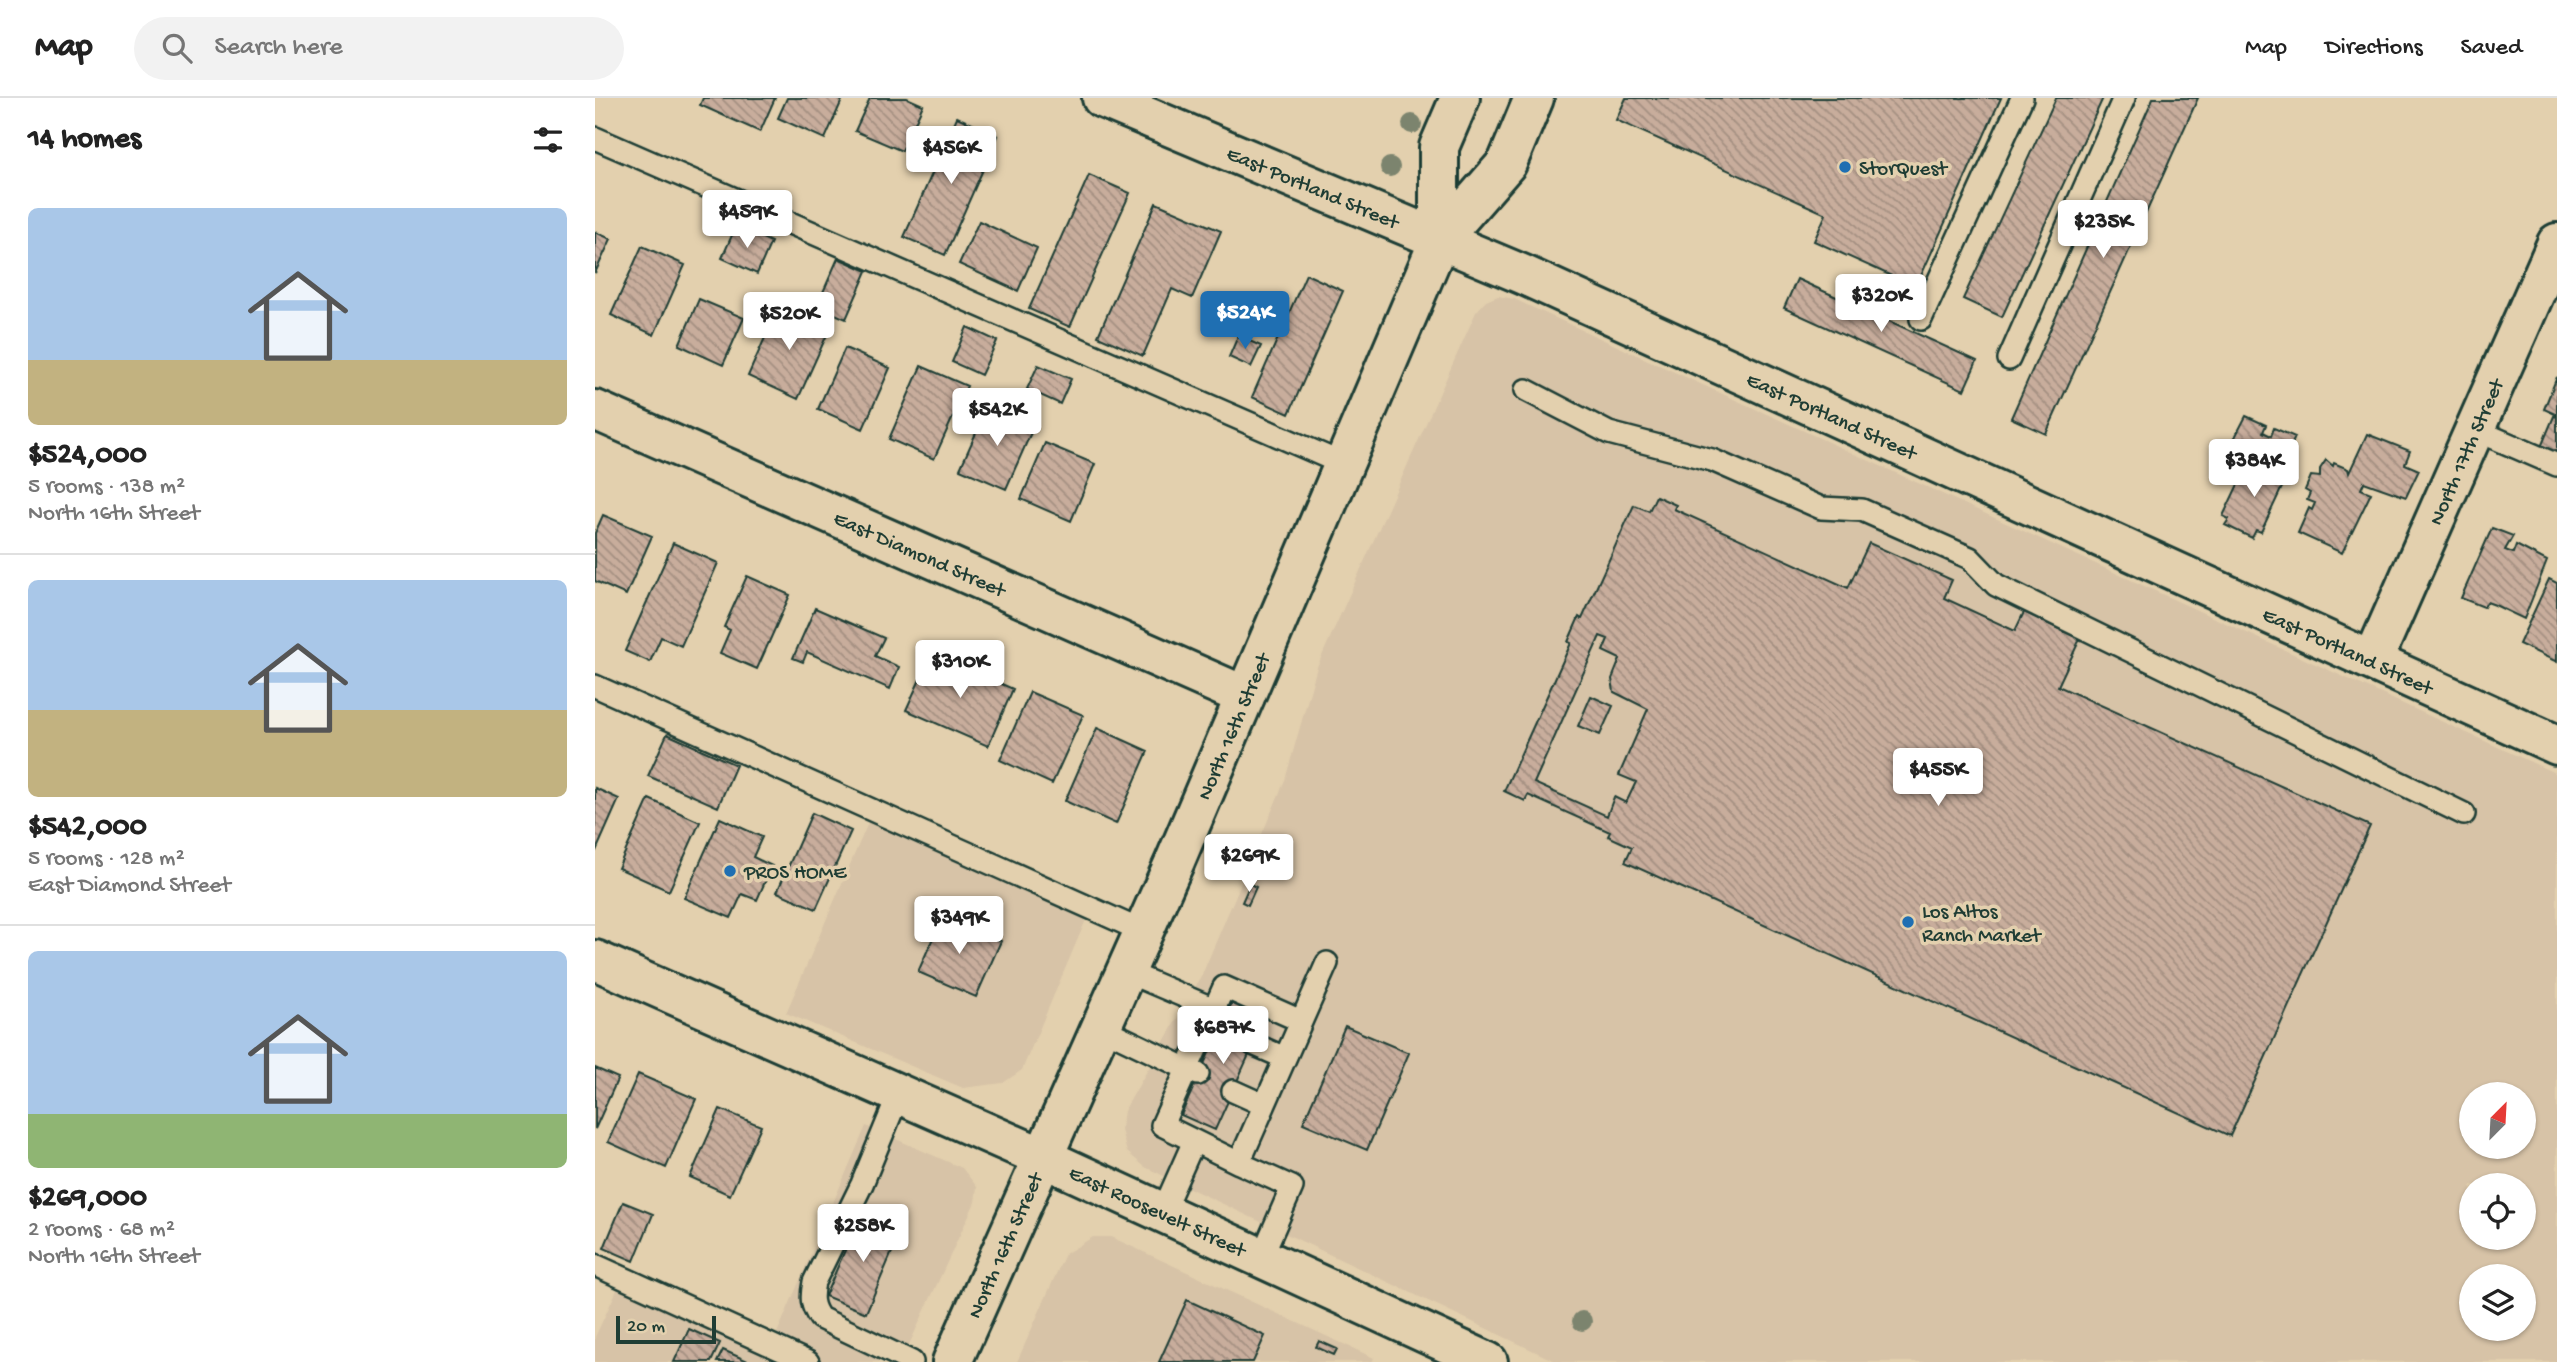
<!DOCTYPE html>
<html lang="en">
<head>
<meta charset="utf-8">
<style>
  :root { --surface:#fff; --page:#f2f2f2; --text:#222; --muted:#767676; --line:#e0e0e0; --accent:#1f6fb2 }
  body { margin:0; font-family:"Gochi Hand",sans-serif; background:var(--page); color:var(--text); height:100vh; display:flex; flex-direction:column; font-size:26px; white-space:nowrap }
  * { box-sizing:border-box; margin:0 }
  p { font-size:23px; color:var(--muted) }
  .icon { flex:none; width:38px; height:38px; fill:none; stroke:currentColor; stroke-width:2; stroke-linecap:round; stroke-linejoin:round }
  .map { position:relative; flex:1; overflow:hidden }
  .drawer { display:flex; flex-direction:column; background:var(--surface); width:595px }
  .drawer>* { flex:none }
  .needle { width:46px; rotate:24deg }
  .fabs { position:absolute; left:1864px; top:984px; display:grid; gap:14px }
  .fabs a { display:grid; place-items:center; width:77px; height:77px; border-radius:50%; background:var(--surface); box-shadow:0 2px 5px #0004; font-size:35px }
  .scale { position:absolute; left:21px; bottom:18px; width:100px; box-sizing:border-box; padding-left:7px; border:4px solid #1f3d34; border-top:0; font-size:19px; line-height:24px; white-space:nowrap; color:#1f3d34; -webkit-text-stroke:5px #e3d0ae; paint-order:stroke }
  .price { position:absolute; translate:-50% -60px; padding:0 16px; border-radius:7px; background:#fff; color:#222; font-size:23px; line-height:46px; filter:drop-shadow(0 2px 4px #0008) }
  .price::after { content:''; position:absolute; left:50%; top:42px; width:21px; height:16px; margin-left:-10px; background:inherit; clip-path:polygon(0 0,100% 0,50% 100%) }
  .price.active { background:var(--accent); color:#fff }
  ul { padding:0; list-style:none }
  li { display:grid; align-content:center; gap:14px; height:371px; padding:0 28px }
  li+li { border-top:2px solid var(--line) }
  li span { display:grid; place-items:center; height:217px; border-radius:10px; color:#555 }
  li>.icon { margin-inline-start:auto }
  span .icon { width:126px; height:126px; fill:#fffc; stroke-width:1 }
  li b { font-size:30px }
  h2 { display:flex; justify-content:space-between; align-items:center; height:84px; padding:0 28px; font-size:30px }
  header { display:flex; align-items:center; gap:42px; box-sizing:border-box; height:98px; padding:0 35px; background:var(--surface); border-bottom:2px solid var(--line) }
  header strong { font-size:33px }
  nav { display:flex; gap:38px; margin-inline-start:auto; font-size:24px }
  .search { width:490px; height:63px; background:var(--page); display:flex; align-items:center; gap:18px; box-sizing:border-box; padding:0 24px; border-radius:38px; color:var(--muted); font-size:26px }
  main { display:flex; flex:1; min-height:0 }
  .map>svg:first-child { display:block }
  .built { fill:#d7c3a7; fill-rule:evenodd }
  .building { fill:url(#building-back-hatch); stroke:#1f3d34; stroke-width:2; fill-rule:evenodd }
  .lines { fill:none; stroke-linecap:round; stroke-linejoin:round }
  .lane-casing { stroke:#1f3d34; stroke-width:26 }
  .street-casing { stroke:#1f3d34; stroke-width:44 }
  .secondary-casing { stroke:#1f3d34; stroke-width:44 }
  .lane { stroke:#e3d0ae; stroke-width:21 }
  .street { stroke:#e3d0ae; stroke-width:38 }
  .secondary { stroke:#e3d0ae; stroke-width:38 }
  .tree { fill:#7b846e }
  .poi-dot { fill:#1f6fb2; stroke:#e3d0ae; stroke-width:2.5 }
  .labels { text-anchor:middle; stroke-width:7; stroke-linejoin:round; paint-order:stroke }
  .poi-label { font-size:21px; fill:#1f3d34; stroke:#e3d0ae; text-anchor:start }
  .street-label { font-size:21px; fill:#1f3d34; stroke:#e3d0ae }
</style>
</head>
<body>
<header>
<strong>Map</strong>
<div class="search"><svg class="icon" aria-label="search" viewBox="0 0 24 24"><circle cx="10" cy="10" r="6"/><path d="M15 15l6 6"/></svg>Search here</div>
<nav><a>Map</a><a>Directions</a><a>Saved</a></nav>
</header>
<main>
<section class="drawer">
<h2>14 homes<svg class="icon" aria-label="filters" viewBox="0 0 24 24"><path d="M4 7h16M4 17h16"/><circle cx="9" cy="7" r="2"/><circle cx="15" cy="17" r="2"/></svg></h2>
<ul>
<li><span style="background:linear-gradient(#a9c7e8 70%,#c2b280 0)"><svg class="icon" aria-label="home" viewBox="0 0 24 24"><path d="M3 11l9-7 9 7M6 9v11h12V9"/></svg></span><div><b>$524,000</b><p>5 rooms · 138 m²</p><p>North 16th Street</p></div></li>
<li><span style="background:linear-gradient(#a9c7e8 60%,#c2b280 0)"><svg class="icon" aria-label="home" viewBox="0 0 24 24"><path d="M3 11l9-7 9 7M6 9v11h12V9"/></svg></span><div><b>$542,000</b><p>5 rooms · 128 m²</p><p>East Diamond Street</p></div></li>
<li><span style="background:linear-gradient(#a9c7e8 75%,#8fb573 0)"><svg class="icon" aria-label="home" viewBox="0 0 24 24"><path d="M3 11l9-7 9 7M6 9v11h12V9"/></svg></span><div><b>$269,000</b><p>2 rooms · 68 m²</p><p>North 16th Street</p></div></li>
</ul>
</section>
<div class="map">
<svg width="1962" height="1264" viewBox="0 0 1962 1264">
  <defs>
    <pattern id="building-back-hatch" width="6" height="6" patternUnits="userSpaceOnUse" patternTransform="scale(1.75)"><rect width="6" height="6" fill="#c8ad9c"/><path d="M-1 5l2 2M0 0l6 6M5-1l2 2" fill="none" stroke="#a28e80"/></pattern>
  </defs>
  <rect width="100%" height="100%" fill="#e3d0ae"/>
  <filter id="ink" filterUnits="userSpaceOnUse"><feTurbulence type="fractalNoise" baseFrequency=".0143" numOctaves="2"/><feDisplacementMap in="SourceGraphic" scale="14" xChannelSelector="R" yChannelSelector="G"/><feConvolveMatrix kernelMatrix="1 2 1 2 8 2 1 2 1" color-interpolation-filters="sRGB"/></filter>
  <g filter="url(#ink)">
    <path class="built" d="M 903,198 L 919,201 L 1962,676 L 1962,1264 L 962,1264 L 550,1069 L 532,1054 L 526,1032 L 529,1013 L 606,879 L 690,682 L 722,569 L 881,214 L 891,203 ZM 1876,996 L 1928,996 L 1928,1048 L 1876,1048 ZM 1876,1087 L 1928,1087 L 1928,1139 L 1876,1139 ZM 1876,1178 L 1928,1178 L 1928,1230 L 1876,1230 Z
      M 279,711 L 496,810 L 427,972 L 408,985 L 368,990 L 191,915 Z
      M 271,1028 L 367,1070 L 382,1089 L 380,1104 L 306,1264 L 0,1264 L 0,1239 L 28,1179 L 177,1247 Z
      M 498,1139 L 516,1139 L 779,1260 L 777,1264 L 422,1264 L 470,1156 Z"/>
    <path class="building" d="M 108,0 L 180,0 L 165,34 L 105,7 Z
      M 192,0 L 248,0 L 230,41 L 183,20 Z
      M 275,0 L 312,0 L 328,7 L 307,53 L 260,33 Z
      M 1031,0 L 1406,0 L 1321,189 L 1219,143 L 1231,116 L 1021,22 Z
      M 1461,0 L 1508,0 L 1407,219 L 1368,201 Z
      M 1558,0 L 1603,0 L 1451,336 L 1416,320 Z
      M 362,19 L 403,38 L 350,157 L 309,139 Z
      M 494,77 L 535,95 L 475,229 L 434,211 Z
      M 561,105 L 626,133 L 597,200 L 577,191 L 548,258 L 503,238 Z
      M 384,123 L 442,150 L 423,193 L 364,166 Z
      M 141,128 L 176,144 L 162,176 L 127,160 Z
      M 0,134 L 16,141 L 0,175 Z
      M 47,148 L 90,167 L 59,237 L 16,217 Z
      M 243,160 L 272,173 L 251,221 L 222,208 Z
      M 711,176 L 748,193 L 694,316 L 657,299 Z
      M 1202,181 L 1382,263 L 1369,292 L 1189,210 Z
      M 104,201 L 149,220 L 128,267 L 84,247 Z
      M 184,208 L 235,230 L 203,301 L 153,278 Z
      M 372,229 L 402,243 L 386,277 L 357,264 Z
      M 643,238 L 666,248 L 656,269 L 634,259 Z
      M 250,250 L 295,270 L 268,331 L 223,311 Z
      M 443,267 L 476,281 L 465,306 L 432,291 Z
      M 326,268 L 372,288 L 339,361 L 294,341 Z
      M 1962,279 L 1962,317 L 1949,311 Z
      M 392,310 L 438,330 L 411,391 L 365,371 Z
      M 1651,318 L 1671,327 L 1668,334 L 1676,338 L 1679,330 L 1700,339 L 1689,365 L 1668,357 L 1670,353 L 1662,350 L 1660,354 L 1638,343 Z
      M 1959,318 L 1962,319 L 1962,356 L 1946,349 Z
      M 1772,336 L 1815,353 L 1810,366 L 1824,372 L 1811,399 L 1769,384 L 1766,391 L 1776,395 L 1747,455 L 1703,435 L 1714,410 L 1717,412 L 1720,405 L 1712,402 L 1715,395 L 1710,392 L 1716,378 L 1725,379 L 1725,371 L 1731,362 L 1738,368 L 1739,365 L 1753,371 L 1754,375 Z
      M 450,345 L 500,366 L 476,423 L 426,401 Z
      M 1655,361 L 1689,376 L 1689,385 L 1666,434 L 1661,432 L 1657,440 L 1630,427 L 1634,421 L 1628,418 Z
      M 1061,398 L 1081,407 L 1079,411 L 1253,490 L 1274,445 L 1357,482 L 1349,500 L 1420,533 L 1429,514 L 1485,541 L 1463,588 L 1775,728 L 1635,1038 L 1030,764 L 1037,749 L 1013,738 L 1015,734 L 933,697 L 930,703 L 909,693 L 976,545 L 973,544 L 984,519 L 987,521 L 1039,407 L 1054,413 ZM 1005,538 L 1013,541 L 1008,553 L 1025,561 L 1017,581 L 1019,594 L 1053,611 L 1024,677 L 1041,684 L 1031,705 L 1019,699 L 1012,718 L 939,685 Z
      M 8,417 L 57,438 L 31,497 L 0,483 L 0,435 Z
      M 1897,430 L 1918,438 L 1910,452 L 1918,455 L 1921,447 L 1952,463 L 1929,521 L 1900,507 L 1892,504 L 1889,509 L 1866,500 Z
      M 78,445 L 123,465 L 86,548 L 66,539 L 55,564 L 30,553 Z
      M 152,478 L 195,497 L 162,571 L 125,555 L 135,532 L 129,529 Z
      M 1954,481 L 1962,485 L 1962,564 L 1924,546 Z
      M 220,510 L 289,540 L 280,558 L 304,569 L 295,591 L 212,554 L 208,564 L 198,560 Z
      M 337,555 L 418,591 L 393,648 L 311,612 Z
      M 435,594 L 488,617 L 457,686 L 405,662 Z
      M 996,598 L 1018,608 L 1005,637 L 983,628 Z
      M 502,630 L 553,653 L 521,726 L 470,703 Z
      M 72,636 L 141,667 L 123,709 L 53,678 Z
      M 0,690 L 24,701 L 1,753 L 0,753 Z
      M 54,701 L 105,724 L 74,793 L 23,770 Z
      M 217,715 L 256,733 L 221,811 L 182,794 Z
      M 125,720 L 167,739 L 158,759 L 177,768 L 162,802 L 147,796 L 136,820 L 89,800 Z
      M 655,786 L 661,789 L 653,807 L 647,804 Z
      M 348,817 L 406,843 L 381,899 L 323,874 Z
      M 637,904 L 671,919 L 620,1032 L 586,1017 Z
      M 750,928 L 814,955 L 772,1052 L 708,1025 Z
      M 0,970 L 23,980 L 0,1031 Z
      M 43,976 L 101,1001 L 71,1070 L 13,1044 Z
      M 125,1011 L 166,1028 L 135,1097 L 95,1079 Z
      M 28,1104 L 58,1116 L 39,1163 L 9,1150 Z
      M 270,1117 L 306,1133 L 271,1215 L 230,1198 L 258,1134 L 262,1136 Z
      M 592,1202 L 670,1238 L 658,1264 L 564,1264 Z
      M 94,1231 L 125,1245 L 116,1264 L 79,1264 Z
      M 724,1243 L 742,1251 L 739,1257 L 721,1249 Z
      M 128,1252 L 155,1264 L 122,1264 Z"/>
    <g class="lines">
      <defs>
        <path id="lane" d="M 0,40 L 748,366
          M 1326,221 L 1427,0
          M 1414,261 L 1529,0
          M 931,292 L 1014,335 L 1117,362 L 1226,410 L 1267,412 L 1375,460 L 1401,487 L 1869,716
          M 1881,332 L 1962,367
          M 0,588 L 549,834
          M 532,874 L 619,911
          M 507,930 L 603,976
          M 658,946 L 690,960
          M 638,993 L 669,1007
          M 304,996 L 267,1086 L 219,1184 C 216,1199 216,1208 225,1220 L 317,1264
          M 644,1065 L 567,1027 L 629,889 L 706,923
          M 567,1115 L 599,1043
          M 666,1160 L 697,1089 L 644,1065 L 732,865
          M 0,1167 L 213,1264"/>
        <g id="street">
          <path id="s1" d="M 507,0 L 929,177 L 1962,647"/>
          <path id="s2" d="M 0,312 L 650,598"/>
          <path id="s3" d="M 1778,562 L 1962,145"/>
        </g>
        <g id="secondary">
          <path d="M 844,143 L 844,49 L 865,0"/>
          <path id="s4" d="M 0,862 L 449,1060 L 893,1264"/>
          <path id="s5" d="M 357,1264 L 580,763 L 844,143 L 912,65 L 939,0"/>
        </g>
      </defs>
      <use href="#lane" class="lane-casing"/>
      <use href="#street" class="street-casing"/>
      <use href="#secondary" class="secondary-casing"/>
      <use href="#lane" class="lane"/>
      <use href="#street" class="street"/>
      <use href="#secondary" class="secondary"/>
    </g>
    <g class="tree">
      <circle cx="817" cy="26" r="10"/>
      <circle cx="795" cy="69" r="10"/>
      <circle cx="987" cy="1223" r="10"/>
    </g>
  </g>
  <g class="poi-dot">
    <circle cx="1250" cy="69" r="7"/>
    <circle cx="135" cy="773" r="7"/>
    <circle cx="1313" cy="824" r="7"/>
  </g>
  <g class="labels">
    <g class="poi-label">
      <text x="1264" y="76">StorQuest</text>
      <text x="149" y="780">PROS HOME</text>
      <text x="1327" y="819">Los Altos<tspan x="1327" dy="24">Ranch Market</tspan></text>
    </g>
    <g class="street-label">
      <text dy="7" stroke="none"><textPath href="#s1" startOffset="229">East Portland Street</textPath></text>
      <text dy="7" stroke="none"><textPath href="#s1" startOffset="796">East Portland Street</textPath></text>
      <text dy="7" stroke="none"><textPath href="#s3" startOffset="228">North 17th Street</textPath></text>
      <text dy="7" stroke="none"><textPath href="#s2" startOffset="355">East Diamond Street</textPath></text>
      <text dy="7" stroke="none"><textPath href="#s1" startOffset="1363">East Portland Street</textPath></text>
      <text dy="7" stroke="none"><textPath href="#s5" startOffset="695">North 16th Street</textPath></text>
      <text dy="7" stroke="none"><textPath href="#s4" startOffset="616">East Roosevelt Street</textPath></text>
      <text dy="7" stroke="none"><textPath href="#s5" startOffset="128">North 16th Street</textPath></text>
    </g>
  </g>
</svg>
<div class="fabs">
<a><svg class="needle" viewBox="-14 -14 28 28"><path d="M0-13l5 13h-10z" fill="#e53935"/><path d="M0 13l5-13h-10z" fill="#767676"/></svg></a>
<a><svg class="icon" aria-label="locate" viewBox="0 0 24 24"><circle cx="12" cy="12" r="6"/><path d="M12 2v4M12 18v4M2 12h4M18 12h4"/></svg></a>
<a><svg class="icon" aria-label="layers" viewBox="0 0 24 24"><path d="M12 4l9 5-9 5-9-5zM3 14l9 5 9-5"/></svg></a>
</div>
<div class="scale">20 m</div>
<b class="price" style="left:356px;top:88px">$456K</b>
<b class="price" style="left:152px;top:152px">$459K</b>
<b class="price" style="left:1508px;top:162px">$235K</b>
<b class="price" style="left:1286px;top:236px">$320K</b>
<b class="price active" style="left:650px;top:253px">$524K</b>
<b class="price" style="left:194px;top:254px">$520K</b>
<b class="price" style="left:402px;top:350px">$542K</b>
<b class="price" style="left:1659px;top:401px">$384K</b>
<b class="price" style="left:365px;top:602px">$310K</b>
<b class="price" style="left:1343px;top:710px">$455K</b>
<b class="price" style="left:654px;top:796px">$269K</b>
<b class="price" style="left:364px;top:858px">$349K</b>
<b class="price" style="left:628px;top:968px">$687K</b>
<b class="price" style="left:268px;top:1166px">$258K</b>
</div>
</main>
</body>
</html>
